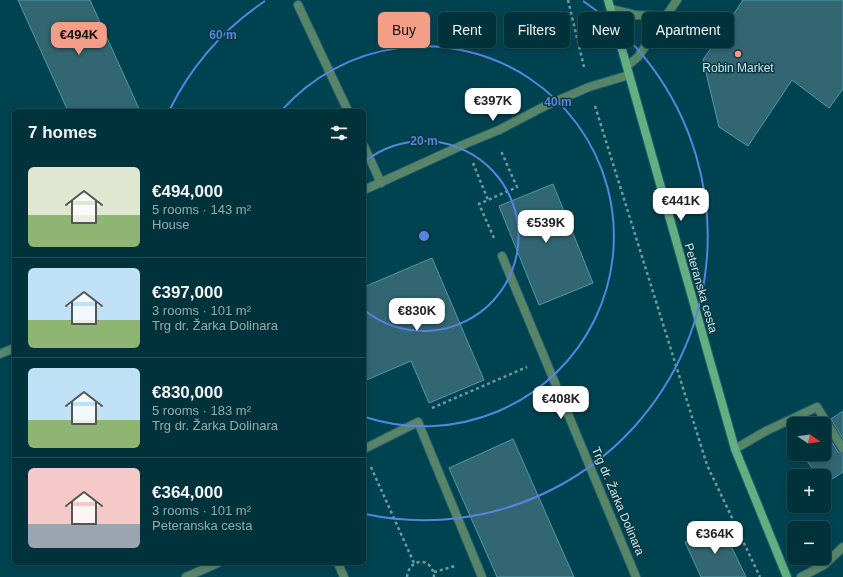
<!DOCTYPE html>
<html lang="en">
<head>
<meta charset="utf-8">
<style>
  :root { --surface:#00323c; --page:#0a3a43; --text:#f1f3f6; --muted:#95aaaf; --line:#224d56; --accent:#f49e88 }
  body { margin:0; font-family:Helvetica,sans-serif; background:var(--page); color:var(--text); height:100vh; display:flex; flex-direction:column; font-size:15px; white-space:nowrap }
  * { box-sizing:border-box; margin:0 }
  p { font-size:13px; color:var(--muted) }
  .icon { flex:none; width:22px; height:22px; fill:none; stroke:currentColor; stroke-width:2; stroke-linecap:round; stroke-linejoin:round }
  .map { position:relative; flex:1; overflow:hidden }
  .side { position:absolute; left:12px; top:109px; width:354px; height:456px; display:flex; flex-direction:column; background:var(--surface); border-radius:6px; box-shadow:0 2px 6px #0003,0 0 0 1px var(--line) }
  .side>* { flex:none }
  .hud { position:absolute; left:378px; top:12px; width:380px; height:36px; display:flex; gap:8px }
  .needle { width:26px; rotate:103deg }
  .buttons { position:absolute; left:787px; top:417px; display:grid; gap:8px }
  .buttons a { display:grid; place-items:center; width:44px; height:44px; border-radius:6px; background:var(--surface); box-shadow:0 2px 6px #0003,0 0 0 1px var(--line); font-size:20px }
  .price { position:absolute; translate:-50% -34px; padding:0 9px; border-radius:8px; background:#fff; color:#222; font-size:13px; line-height:26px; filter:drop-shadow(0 1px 2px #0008) }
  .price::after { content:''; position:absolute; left:50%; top:24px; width:12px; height:9px; margin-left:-6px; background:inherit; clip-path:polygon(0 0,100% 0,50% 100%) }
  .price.active { background:var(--accent); color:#111 }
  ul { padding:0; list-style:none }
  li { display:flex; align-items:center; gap:12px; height:100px; padding:0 16px }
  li+li { border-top:1px solid var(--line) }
  li span { display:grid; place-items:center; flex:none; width:112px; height:80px; border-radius:6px; color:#555 }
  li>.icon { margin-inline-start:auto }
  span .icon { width:48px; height:48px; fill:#fffc; stroke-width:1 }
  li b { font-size:17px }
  h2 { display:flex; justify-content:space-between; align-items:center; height:48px; padding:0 16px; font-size:17px }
  .chip { padding:0 14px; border-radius:6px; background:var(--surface); box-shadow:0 2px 6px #0003,0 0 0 1px var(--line); font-size:14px; line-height:36px }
  .chip.active { background:var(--accent); color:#111 }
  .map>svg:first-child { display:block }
  .building { fill:#316672; stroke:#4f9aab }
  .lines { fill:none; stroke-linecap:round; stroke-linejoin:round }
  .service-casing { stroke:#23616d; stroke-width:10 }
  .minor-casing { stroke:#23616d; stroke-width:10 }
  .secondary-casing { stroke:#23616d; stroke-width:10 }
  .path { stroke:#6a9ca7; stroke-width:2.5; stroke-dasharray:3 3; stroke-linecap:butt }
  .service { stroke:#588568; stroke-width:8 }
  .minor { stroke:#588568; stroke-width:8 }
  .secondary { stroke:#65ae80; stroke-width:8 }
  .ring { fill:none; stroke:#5784e1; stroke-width:2 }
  .poi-dot { fill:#f49e88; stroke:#0d3740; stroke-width:1.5 }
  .labels { text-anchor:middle; stroke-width:3; stroke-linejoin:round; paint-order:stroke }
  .poi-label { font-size:12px; fill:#c4e8f1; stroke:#0d3740 }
  .street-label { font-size:12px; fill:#c4e8f1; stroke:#0d3740 }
  .centre { fill:#5784e1; stroke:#0d3740; stroke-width:2 }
  .ring-label { font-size:12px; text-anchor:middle; font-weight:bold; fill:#5784e1; stroke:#0d3740; stroke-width:3; stroke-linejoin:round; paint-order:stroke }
</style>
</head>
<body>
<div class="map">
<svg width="843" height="577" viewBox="0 0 843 577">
  <rect width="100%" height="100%" fill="#004350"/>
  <path class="building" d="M 18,0 L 90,0 L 140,111 L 68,111 Z
    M 743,0 L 843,0 L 843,89 L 829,108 L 792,80 L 748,146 L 719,127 L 703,60 Z
    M 553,184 L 593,283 L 539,305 L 499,206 Z
    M 432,258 L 484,380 L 429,403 L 411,361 L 364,381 L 364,287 Z
    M 843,411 L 843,439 L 831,419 Z
    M 824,429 L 838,452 L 843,454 L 843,472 L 824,484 L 824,476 L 818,476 L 802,454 L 824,454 Z
    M 513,439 L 574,577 L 497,577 L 449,468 Z
    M 721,525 L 746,577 L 701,577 L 685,542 Z"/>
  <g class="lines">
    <defs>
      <path id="service" d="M 298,5 L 348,111
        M 611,9 L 636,15 L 666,16
        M 627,66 L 638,57 L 677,0
        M 364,146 L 381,183
        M 364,449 L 418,422 L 482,577
        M 735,449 L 766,431 L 817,407 L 843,449
        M 338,563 L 344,577
        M 186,577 L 218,563
        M 801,577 L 824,565 L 843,547"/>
      <path id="minor" d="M 364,190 L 465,144 L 499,130 L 545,106 L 589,87 L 629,75
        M 502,256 L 636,577
        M 0,354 L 14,348"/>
      <path id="secondary" d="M 608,0 L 735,449 L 787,577"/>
    </defs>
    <use href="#service" class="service-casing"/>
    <use href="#minor" class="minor-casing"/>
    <use href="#secondary" class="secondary-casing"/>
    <path class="path" d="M 568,0 L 584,67
      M 595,106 L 707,465 L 760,577
      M 473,163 L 488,200
      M 494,238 L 479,204 L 517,187 L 501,151
      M 432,408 L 527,367
      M 371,467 L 414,563
      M 434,572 L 455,566
      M 407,577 C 409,557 433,557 434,577"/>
    <use href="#service" class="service"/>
    <use href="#minor" class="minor"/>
    <use href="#secondary" class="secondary"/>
  </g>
  <g class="ring">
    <path d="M364 162A95 95 0 1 1 364 310"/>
    <path d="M282 110A190 190 0 1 1 365 417"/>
    <path d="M170 109A284 284 0 0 1 265 1M583 1A284 284 0 0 1 365 514"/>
  </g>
  <circle class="poi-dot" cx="738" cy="54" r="4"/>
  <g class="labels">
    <g class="poi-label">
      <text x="738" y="72">Robin Market</text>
    </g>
    <g class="street-label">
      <text transform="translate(701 288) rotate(74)" y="4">Peteranska cesta</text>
      <text transform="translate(618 501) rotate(67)" y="4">Trg dr. Žarka Dolinara</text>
    </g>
  </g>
  <circle cx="424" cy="236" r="6" class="centre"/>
  <g class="ring-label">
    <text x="223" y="39">60 m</text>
    <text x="558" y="106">40 m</text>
    <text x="424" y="145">20 m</text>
  </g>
</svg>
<div class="buttons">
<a><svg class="needle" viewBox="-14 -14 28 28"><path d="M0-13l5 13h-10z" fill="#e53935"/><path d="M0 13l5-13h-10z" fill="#95aaaf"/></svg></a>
<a>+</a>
<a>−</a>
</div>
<b class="price active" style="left:79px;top:56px">€494K</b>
<b class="price" style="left:493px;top:122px">€397K</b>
<b class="price" style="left:681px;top:222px">€441K</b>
<b class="price" style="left:546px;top:244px">€539K</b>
<b class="price" style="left:417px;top:332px">€830K</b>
<b class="price" style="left:561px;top:420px">€408K</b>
<b class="price" style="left:715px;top:555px">€364K</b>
<div class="hud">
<a class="chip active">Buy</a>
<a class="chip">Rent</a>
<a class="chip">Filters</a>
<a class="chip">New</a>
<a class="chip">Apartment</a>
</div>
<section class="side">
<h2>7 homes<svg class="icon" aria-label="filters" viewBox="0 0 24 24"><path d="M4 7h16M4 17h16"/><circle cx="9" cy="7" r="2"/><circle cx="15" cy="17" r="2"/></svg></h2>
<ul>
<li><span style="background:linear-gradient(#dfe7d0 60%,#8fb573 0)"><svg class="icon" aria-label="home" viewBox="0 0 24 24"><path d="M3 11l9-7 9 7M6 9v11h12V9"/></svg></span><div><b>€494,000</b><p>5 rooms · 143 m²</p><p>House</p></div></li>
<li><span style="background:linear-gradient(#bfe0f5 65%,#8fb573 0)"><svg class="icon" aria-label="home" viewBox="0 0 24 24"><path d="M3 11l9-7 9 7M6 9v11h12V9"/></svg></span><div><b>€397,000</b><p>3 rooms · 101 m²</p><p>Trg dr. Žarka Dolinara</p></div></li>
<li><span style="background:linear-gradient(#bfe0f5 65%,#8fb573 0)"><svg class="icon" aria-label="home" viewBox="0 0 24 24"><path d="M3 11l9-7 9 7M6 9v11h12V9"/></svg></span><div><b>€830,000</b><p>5 rooms · 183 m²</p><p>Trg dr. Žarka Dolinara</p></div></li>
<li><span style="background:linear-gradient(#f6c9c9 70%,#9aa5b1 0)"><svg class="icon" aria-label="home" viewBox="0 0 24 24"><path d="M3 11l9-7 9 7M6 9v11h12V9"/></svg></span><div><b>€364,000</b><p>3 rooms · 101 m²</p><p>Peteranska cesta</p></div></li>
</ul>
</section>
</div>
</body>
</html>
